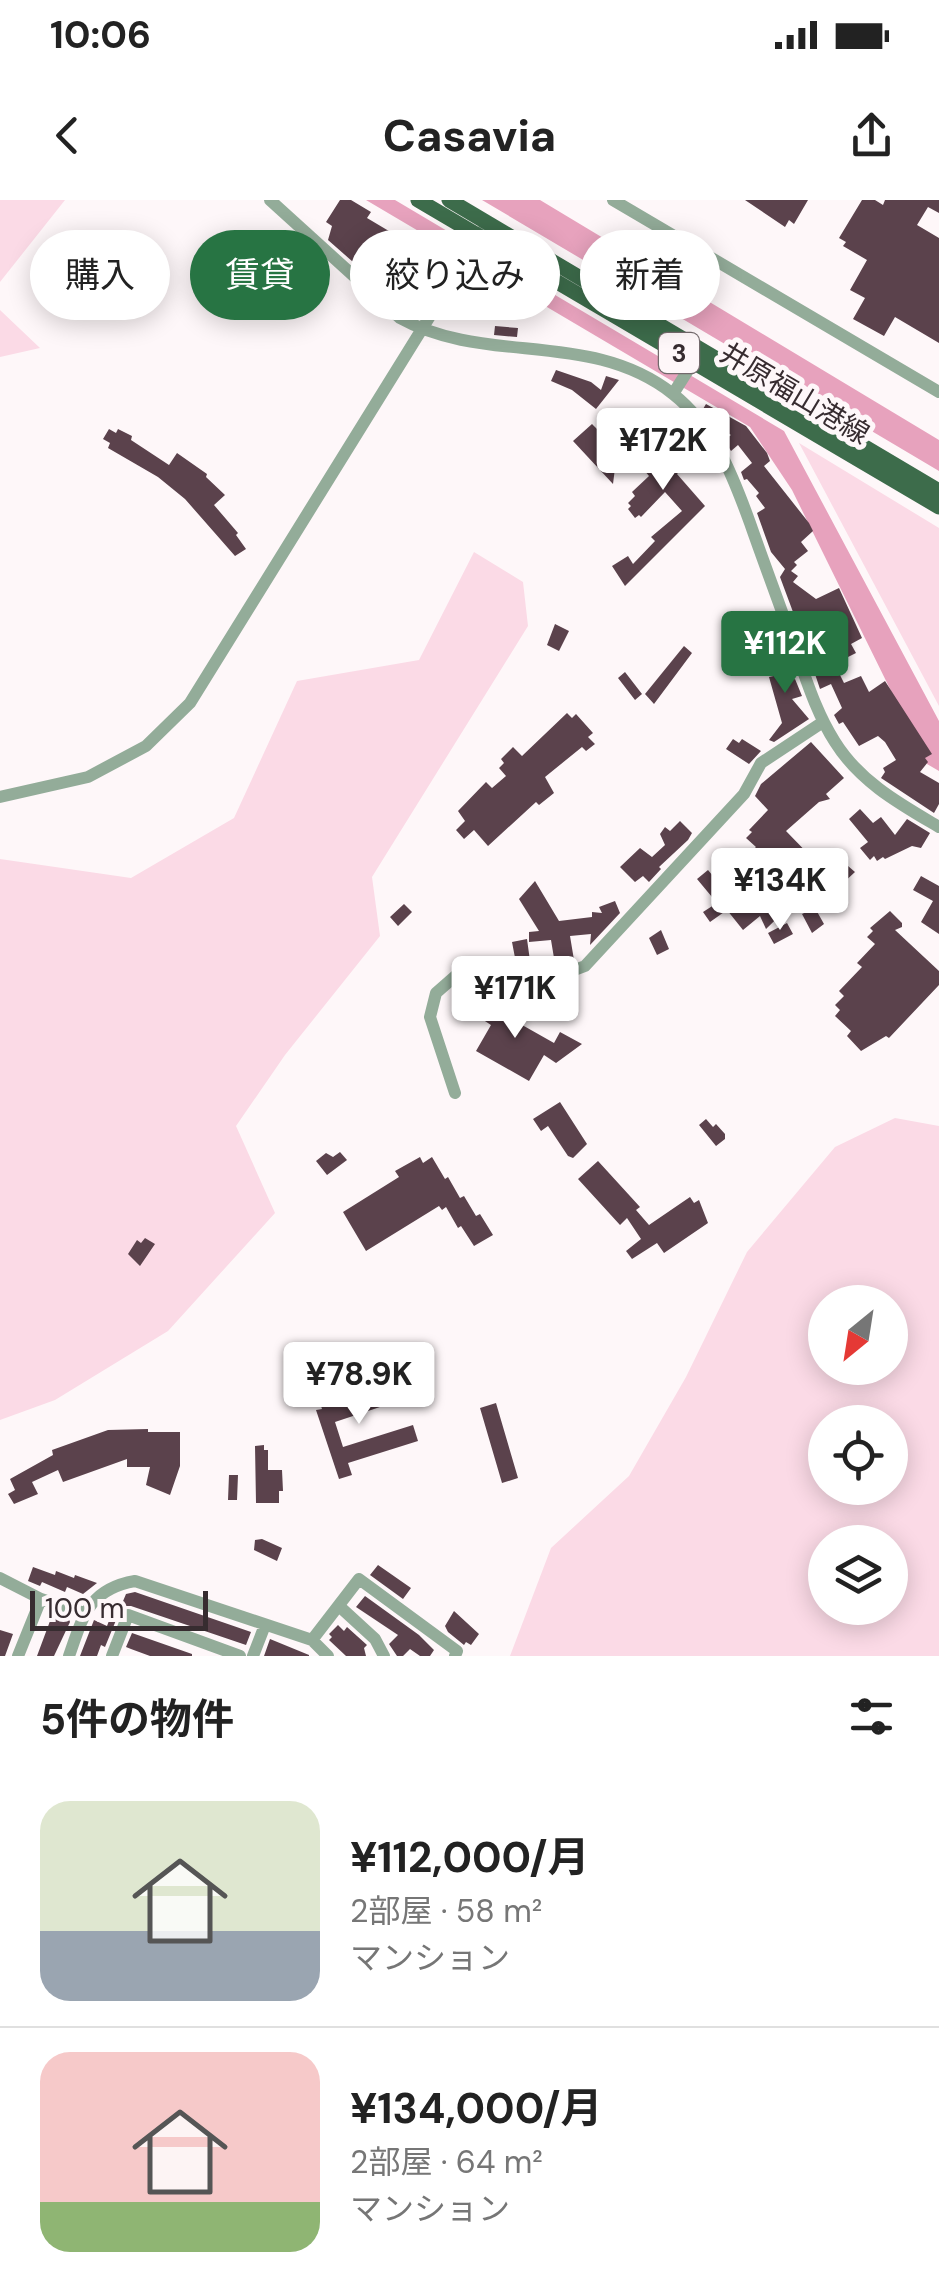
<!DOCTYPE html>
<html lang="ja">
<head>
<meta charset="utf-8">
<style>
  :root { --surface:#fff; --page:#f2f2f2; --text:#222; --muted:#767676; --line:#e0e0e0; --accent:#277443 }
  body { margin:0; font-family:"DM Sans","Noto Sans JP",sans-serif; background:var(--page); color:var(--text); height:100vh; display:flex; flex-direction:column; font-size:38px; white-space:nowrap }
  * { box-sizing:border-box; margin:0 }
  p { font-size:32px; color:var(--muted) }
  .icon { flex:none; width:55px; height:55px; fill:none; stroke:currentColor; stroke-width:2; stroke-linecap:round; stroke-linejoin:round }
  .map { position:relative; height:1456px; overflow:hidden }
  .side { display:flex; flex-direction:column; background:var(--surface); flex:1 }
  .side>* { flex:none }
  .top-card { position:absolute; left:30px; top:30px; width:880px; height:90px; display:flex; gap:20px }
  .needle { width:65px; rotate:210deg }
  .buttons { position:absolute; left:808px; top:1085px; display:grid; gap:20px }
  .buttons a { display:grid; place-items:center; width:100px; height:100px; border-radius:50%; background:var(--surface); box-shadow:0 5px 25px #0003; font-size:50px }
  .scale { position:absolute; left:30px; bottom:25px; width:178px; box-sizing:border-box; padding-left:10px; border:5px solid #372c30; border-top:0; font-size:28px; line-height:35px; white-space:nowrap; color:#372c30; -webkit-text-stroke:8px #fef7f9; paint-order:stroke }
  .price { position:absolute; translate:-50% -85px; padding:0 22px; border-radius:10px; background:#fff; color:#222; font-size:32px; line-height:65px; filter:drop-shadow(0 2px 5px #0008) }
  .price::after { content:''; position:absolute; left:50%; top:60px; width:30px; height:22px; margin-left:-15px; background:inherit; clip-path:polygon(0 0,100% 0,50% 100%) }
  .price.current { background:var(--accent); color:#fff }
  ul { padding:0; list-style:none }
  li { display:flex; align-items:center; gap:30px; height:250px; padding:0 40px }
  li+li { border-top:2px solid var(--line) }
  li span { display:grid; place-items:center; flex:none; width:280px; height:200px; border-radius:30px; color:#555 }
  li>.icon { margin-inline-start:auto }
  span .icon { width:120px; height:120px; fill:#fffc; stroke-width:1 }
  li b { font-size:42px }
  h2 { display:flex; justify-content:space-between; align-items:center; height:120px; padding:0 40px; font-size:42px }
  .pill { padding:0 35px; border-radius:45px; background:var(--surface); box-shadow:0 5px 25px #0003; font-size:35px; line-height:90px }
  .pill.current { background:var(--accent); color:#fff }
  .status { display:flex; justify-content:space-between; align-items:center; height:70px; padding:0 50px; background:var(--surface); direction:ltr }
  .status svg { height:28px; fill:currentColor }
  header { display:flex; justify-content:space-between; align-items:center; height:130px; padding:0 40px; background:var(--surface); font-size:45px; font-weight:700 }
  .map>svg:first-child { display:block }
  .green { fill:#fbdae6; fill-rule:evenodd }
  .water { fill:#e7a2bd }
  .building { fill:#5b424c }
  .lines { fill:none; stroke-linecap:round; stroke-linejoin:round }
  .minor { stroke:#93ac99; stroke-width:12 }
  .major { stroke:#3d6c4b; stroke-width:15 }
  .labels { text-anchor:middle; stroke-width:10; stroke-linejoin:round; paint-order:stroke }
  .shield { fill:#fef7f9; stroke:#73696c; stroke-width:2.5 }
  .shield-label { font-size:25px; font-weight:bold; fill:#372c30 }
  .street-label { font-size:28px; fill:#372c30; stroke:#fef7f9 }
</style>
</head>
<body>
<div class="status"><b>10:06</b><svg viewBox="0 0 49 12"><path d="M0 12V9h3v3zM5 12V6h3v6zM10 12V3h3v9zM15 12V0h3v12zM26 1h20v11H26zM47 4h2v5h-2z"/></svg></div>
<header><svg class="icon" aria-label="back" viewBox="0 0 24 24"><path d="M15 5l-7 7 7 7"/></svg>Casavia<svg class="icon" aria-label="share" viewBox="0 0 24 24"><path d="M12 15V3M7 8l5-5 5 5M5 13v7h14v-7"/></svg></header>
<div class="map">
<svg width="939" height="1456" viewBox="0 0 939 1456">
  <rect width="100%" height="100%" fill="#fef7f9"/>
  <path class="green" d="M 0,0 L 65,0 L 0,82 Z
    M 0,110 L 40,148 L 0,157 Z
    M 799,243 L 939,328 L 939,506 Z
    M 474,352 L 523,382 L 528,426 L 372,677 L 380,736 L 285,855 L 236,926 L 275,1013 L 168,1131 L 55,1200 L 0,1220 L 0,659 L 131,678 L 234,618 L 297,481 L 419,460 Z
    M 895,918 L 939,926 L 939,1456 L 510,1456 L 551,1348 L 629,1276 L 686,1177 L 747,1052 L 835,947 ZM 825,1102 L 890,1102 L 890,1168 L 825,1168 ZM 825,1222 L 890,1222 L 890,1288 L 825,1288 ZM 825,1342 L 890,1342 L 890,1408 L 825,1408 Z"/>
  <path class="water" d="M 366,0 L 395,0 L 784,231 L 939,521 L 939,571 L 927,564 L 792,290 L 750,227 Z
    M 482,0 L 540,0 L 939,240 L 939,271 Z"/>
  <path class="building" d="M 340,0 L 351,0 L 371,12 L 367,18 L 404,40 L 378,79 L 361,69 L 328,40 L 332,26 L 326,22 Z
    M 745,0 L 808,0 L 794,24 L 789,20 L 785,27 Z
    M 862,0 L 875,0 L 883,5 L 885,0 L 939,0 L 939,13 L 928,7 L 917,25 L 939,38 L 939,143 L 895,117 L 884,136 L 853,119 L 865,98 L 850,90 L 867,60 L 843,46 L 846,42 L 839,38 Z
    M 429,53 L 438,58 L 435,63 L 439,65 L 425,89 L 412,82 Z
    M 487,76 L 528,99 L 518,116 L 503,108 L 508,100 L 482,85 Z
    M 495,126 L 518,128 L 517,137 L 494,135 Z
    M 556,170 L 591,182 L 601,190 L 606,176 L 619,180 L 596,209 L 572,190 L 551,181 Z
    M 706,204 L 746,226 L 767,253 L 770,261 L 764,266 L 809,323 L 813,331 L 801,342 L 808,351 L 794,362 L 797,365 L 791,371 L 798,376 L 793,382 L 816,399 L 839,388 L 862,438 L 851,444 L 856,453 L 832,465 L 822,446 L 809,453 L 796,421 L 801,418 L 793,412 L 780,377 L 785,369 L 771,352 L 757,313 L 765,308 L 756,296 L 759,293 L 747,279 L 744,280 L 741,272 L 752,263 L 738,245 L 731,251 L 724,240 L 731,235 L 715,225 L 703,209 Z
    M 592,224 L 601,233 L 599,236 L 622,258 L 620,269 L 615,268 L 613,284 L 573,241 Z
    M 660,224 L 679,237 L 689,224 L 695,232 L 689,244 L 699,251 L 677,274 L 705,306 L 625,386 L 612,366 L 628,356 L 633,364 L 655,341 L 651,337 L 682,311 L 665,292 L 641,317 L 639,315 L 635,318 L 628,309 L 631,306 L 628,303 L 635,296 L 632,292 L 649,276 L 644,270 L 648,268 L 641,259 L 654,249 L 646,244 Z
    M 109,229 L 116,233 L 118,229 L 132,236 L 131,240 L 169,265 L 177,253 L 207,274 L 206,277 L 225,295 L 214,305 L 238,333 L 236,335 L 246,349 L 235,356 L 185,299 L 158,277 L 108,248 L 110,243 L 103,239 Z
    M 555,424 L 569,431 L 559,451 L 547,445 Z
    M 684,446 L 692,453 L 654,504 L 645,494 Z
    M 784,450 L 792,480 L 795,479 L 802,496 L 792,499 L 809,519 L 774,542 L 769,540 L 782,523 L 769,477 L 774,476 L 770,454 Z
    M 835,465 L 844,483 L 861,476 L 869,492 L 885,481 L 932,554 L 925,558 L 928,562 L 920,572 L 939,583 L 939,604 L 934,613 L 881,578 L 885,572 L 883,568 L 896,560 L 885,542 L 878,536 L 859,546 L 843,522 L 839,524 L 834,515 L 842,508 L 831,484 L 820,489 L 815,474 Z
    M 625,472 L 642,494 L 635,500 L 618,478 Z
    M 567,513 L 572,518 L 576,514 L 593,533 L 588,537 L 595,544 L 586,551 L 582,547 L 545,577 L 554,593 L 539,605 L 536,602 L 488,646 L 474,630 L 464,639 L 456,630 L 465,621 L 458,611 L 486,582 L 492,588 L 506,576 L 499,568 L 504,563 L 501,559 L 513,547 L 522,556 Z
    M 733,539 L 739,543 L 742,539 L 761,551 L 749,564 L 726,549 Z
    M 811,542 L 844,578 L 826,594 L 830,599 L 819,602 L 786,631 L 820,666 L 833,653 L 855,672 L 841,685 L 837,681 L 831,687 L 824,680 L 811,693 L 807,689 L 766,729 L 760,716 L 743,730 L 727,710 L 710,722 L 703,712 L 717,703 L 697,679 L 708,670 L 718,682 L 733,672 L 736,677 L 766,680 L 744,658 L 756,647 L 746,638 L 752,632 L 749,630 L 768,610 L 755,596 L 761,584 Z
    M 860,609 L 873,623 L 881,617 L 895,635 L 907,619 L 930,633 L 921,648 L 912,646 L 885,659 L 883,657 L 877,661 L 874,656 L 870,660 L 860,648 L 868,642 L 849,619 Z
    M 680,621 L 692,633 L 688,640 L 659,667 L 661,669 L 649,682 L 643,676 L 635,682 L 620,667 L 640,648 L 652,657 L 665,645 L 660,634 L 665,627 L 670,631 Z
    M 921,676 L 939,686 L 939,734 L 921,722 L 933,701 L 913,690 Z
    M 535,681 L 559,721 L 592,717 L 592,712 L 602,713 L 599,707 L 615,701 L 620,713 L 590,745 L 591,734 L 570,736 L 574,760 L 555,764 L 551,740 L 529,742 L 529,732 L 539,731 L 519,699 Z
    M 404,704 L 412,712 L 398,726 L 390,717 Z
    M 815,708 L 824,724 L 812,733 L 802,714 Z
    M 890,711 L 902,723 L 902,727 L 895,730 L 939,771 L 939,785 L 889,838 L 886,836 L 861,851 L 847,836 L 851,831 L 835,816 L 840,810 L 835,805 L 844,796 L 839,791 L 862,767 L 857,763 L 875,744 L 867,737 L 873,731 L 870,728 Z
    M 787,723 L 793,734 L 774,744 L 768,733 Z
    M 661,730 L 669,749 L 657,755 L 649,738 Z
    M 527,739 L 530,761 L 516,763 L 512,742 Z
    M 464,792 L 554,843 L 560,832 L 582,844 L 556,863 L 544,855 L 529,881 L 476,851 L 491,825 L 456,802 Z
    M 560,902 L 587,944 L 573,958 L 568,956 L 548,926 L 541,931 L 533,919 Z
    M 706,919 L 713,927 L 716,924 L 725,934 L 725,939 L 716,946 L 699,925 Z
    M 340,952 L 347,960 L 327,975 L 316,961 L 326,953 L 333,957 Z
    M 420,957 L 423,963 L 432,957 L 445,979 L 448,977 L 460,998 L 464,996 L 476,1016 L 480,1014 L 493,1035 L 474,1046 L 461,1026 L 458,1028 L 446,1007 L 442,1010 L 439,1006 L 366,1051 L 343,1012 L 399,977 L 395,971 Z
    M 598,961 L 640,1007 L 636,1010 L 649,1025 L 690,997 L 694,1003 L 699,1000 L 708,1023 L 664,1053 L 657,1043 L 632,1059 L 626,1051 L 641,1039 L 627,1018 L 620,1025 L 578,979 Z
    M 145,1038 L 155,1044 L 140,1066 L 128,1054 L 137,1040 L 141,1043 Z
    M 384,1142 L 389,1158 L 322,1179 L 317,1164 Z
    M 328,1184 L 335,1204 L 399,1184 L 404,1199 L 335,1222 L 343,1247 L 413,1225 L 418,1241 L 348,1263 L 352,1275 L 339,1279 L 316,1210 L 322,1209 L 315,1188 Z
    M 496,1203 L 518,1278 L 502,1283 L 480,1208 Z
    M 148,1229 L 148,1232 L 180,1232 L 180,1266 L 170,1295 L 146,1285 L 150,1267 L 127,1267 L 127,1259 L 63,1282 L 58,1270 L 32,1282 L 38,1294 L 14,1304 L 8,1294 L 15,1290 L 10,1279 L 53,1255 L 52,1250 L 108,1230 Z
    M 264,1245 L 264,1250 L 268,1250 L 268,1270 L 282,1270 L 283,1291 L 279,1291 L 279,1303 L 256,1303 L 255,1246 Z
    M 229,1275 L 238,1275 L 237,1300 L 228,1300 Z
    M 262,1339 L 282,1348 L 277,1361 L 254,1350 L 255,1340 Z
    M 378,1365 L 411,1388 L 403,1399 L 370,1375 Z
    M 33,1367 L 55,1375 L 56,1371 L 74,1378 L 75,1375 L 97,1383 L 83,1394 L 67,1387 L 65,1392 L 42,1382 L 40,1386 L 28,1381 Z
    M 135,1392 L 251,1432 L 246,1445 L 131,1406 L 121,1406 L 126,1394 Z
    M 365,1396 L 419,1435 L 434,1450 L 430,1456 L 420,1456 L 410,1449 L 403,1456 L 397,1456 L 389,1444 L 398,1435 L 356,1407 Z
    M 115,1405 L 121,1408 L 105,1447 L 101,1445 L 97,1456 L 80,1456 L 94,1420 L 107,1426 Z
    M 454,1411 L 479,1434 L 471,1445 L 466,1442 L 464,1445 L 448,1432 L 445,1426 Z
    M 53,1413 L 69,1419 L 70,1422 L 54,1456 L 37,1456 Z
    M 338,1425 L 344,1431 L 347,1427 L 367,1445 L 364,1448 L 366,1456 L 346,1456 L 329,1440 L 332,1437 L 329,1434 Z
    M 0,1430 L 13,1434 L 5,1456 L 0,1456 Z
    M 132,1433 L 192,1454 L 192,1456 L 150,1456 L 131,1449 L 126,1447 Z
    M 270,1439 L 309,1455 L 309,1456 L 264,1456 Z"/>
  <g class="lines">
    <path class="minor" d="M 270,0 L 400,118 C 486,166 591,129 673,194 C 714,226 733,276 750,323 C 765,366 781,408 796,451 C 807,482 817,514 835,542 C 860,582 900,604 939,627
      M 613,0 L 939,192
      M 673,194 L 697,156
      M 0,597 L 88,577 L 146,546 L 190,503 L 484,29
      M 455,893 L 430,817 L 436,793 L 460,772 L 564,774 L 585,766 L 744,594 L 761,563 L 823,522
      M 0,1378 L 41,1399 L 84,1413
      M 339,1406 L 375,1439 L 384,1456
      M 312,1440 L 359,1379 L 457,1451 L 455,1456
      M 18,1456 L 41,1399
      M 69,1456 C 83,1416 89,1389 135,1381 L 312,1440 L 328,1456
      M 112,1456 L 128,1415 L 240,1456
      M 253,1456 L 265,1425"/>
    <path class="major" d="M 418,0 L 939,307
      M 449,0 L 939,291"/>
  </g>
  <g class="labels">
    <rect class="shield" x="659" y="133" width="40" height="40" rx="8"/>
    <g class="shield-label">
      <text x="679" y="162">3</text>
    </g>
    <g class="street-label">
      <text transform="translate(795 193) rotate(31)" y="10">井原福山港線</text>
    </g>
  </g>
</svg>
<div class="buttons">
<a><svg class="needle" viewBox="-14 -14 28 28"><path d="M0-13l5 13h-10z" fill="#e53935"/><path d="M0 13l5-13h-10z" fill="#767676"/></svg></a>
<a><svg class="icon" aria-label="locate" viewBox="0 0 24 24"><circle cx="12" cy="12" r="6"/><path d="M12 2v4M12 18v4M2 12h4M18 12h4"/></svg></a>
<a><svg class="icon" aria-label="layers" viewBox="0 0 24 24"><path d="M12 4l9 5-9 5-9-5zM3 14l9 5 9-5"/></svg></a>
</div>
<div class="scale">100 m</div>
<b class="price" style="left:663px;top:293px">¥172K</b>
<b class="price current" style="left:785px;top:496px">¥112K</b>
<b class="price" style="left:780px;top:733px">¥134K</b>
<b class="price" style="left:515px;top:841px">¥171K</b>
<b class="price" style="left:359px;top:1227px">¥78.9K</b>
<div class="top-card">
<a class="pill">購入</a>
<a class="pill current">賃貸</a>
<a class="pill">絞り込み</a>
<a class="pill">新着</a>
</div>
</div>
<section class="side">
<h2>5件の物件<svg class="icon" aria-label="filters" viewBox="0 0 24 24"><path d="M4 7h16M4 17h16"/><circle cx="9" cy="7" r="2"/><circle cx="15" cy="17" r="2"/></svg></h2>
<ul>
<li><span style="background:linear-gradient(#dfe7d0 65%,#9aa5b1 0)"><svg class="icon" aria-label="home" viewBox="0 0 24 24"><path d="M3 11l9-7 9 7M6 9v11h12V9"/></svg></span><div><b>¥112,000/月</b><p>2部屋 · 58 m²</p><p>マンション</p></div></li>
<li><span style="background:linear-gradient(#f6c9c9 75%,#8fb573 0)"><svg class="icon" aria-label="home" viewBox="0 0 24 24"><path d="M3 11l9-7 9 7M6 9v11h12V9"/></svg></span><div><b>¥134,000/月</b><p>2部屋 · 64 m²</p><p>マンション</p></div></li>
</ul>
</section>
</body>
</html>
